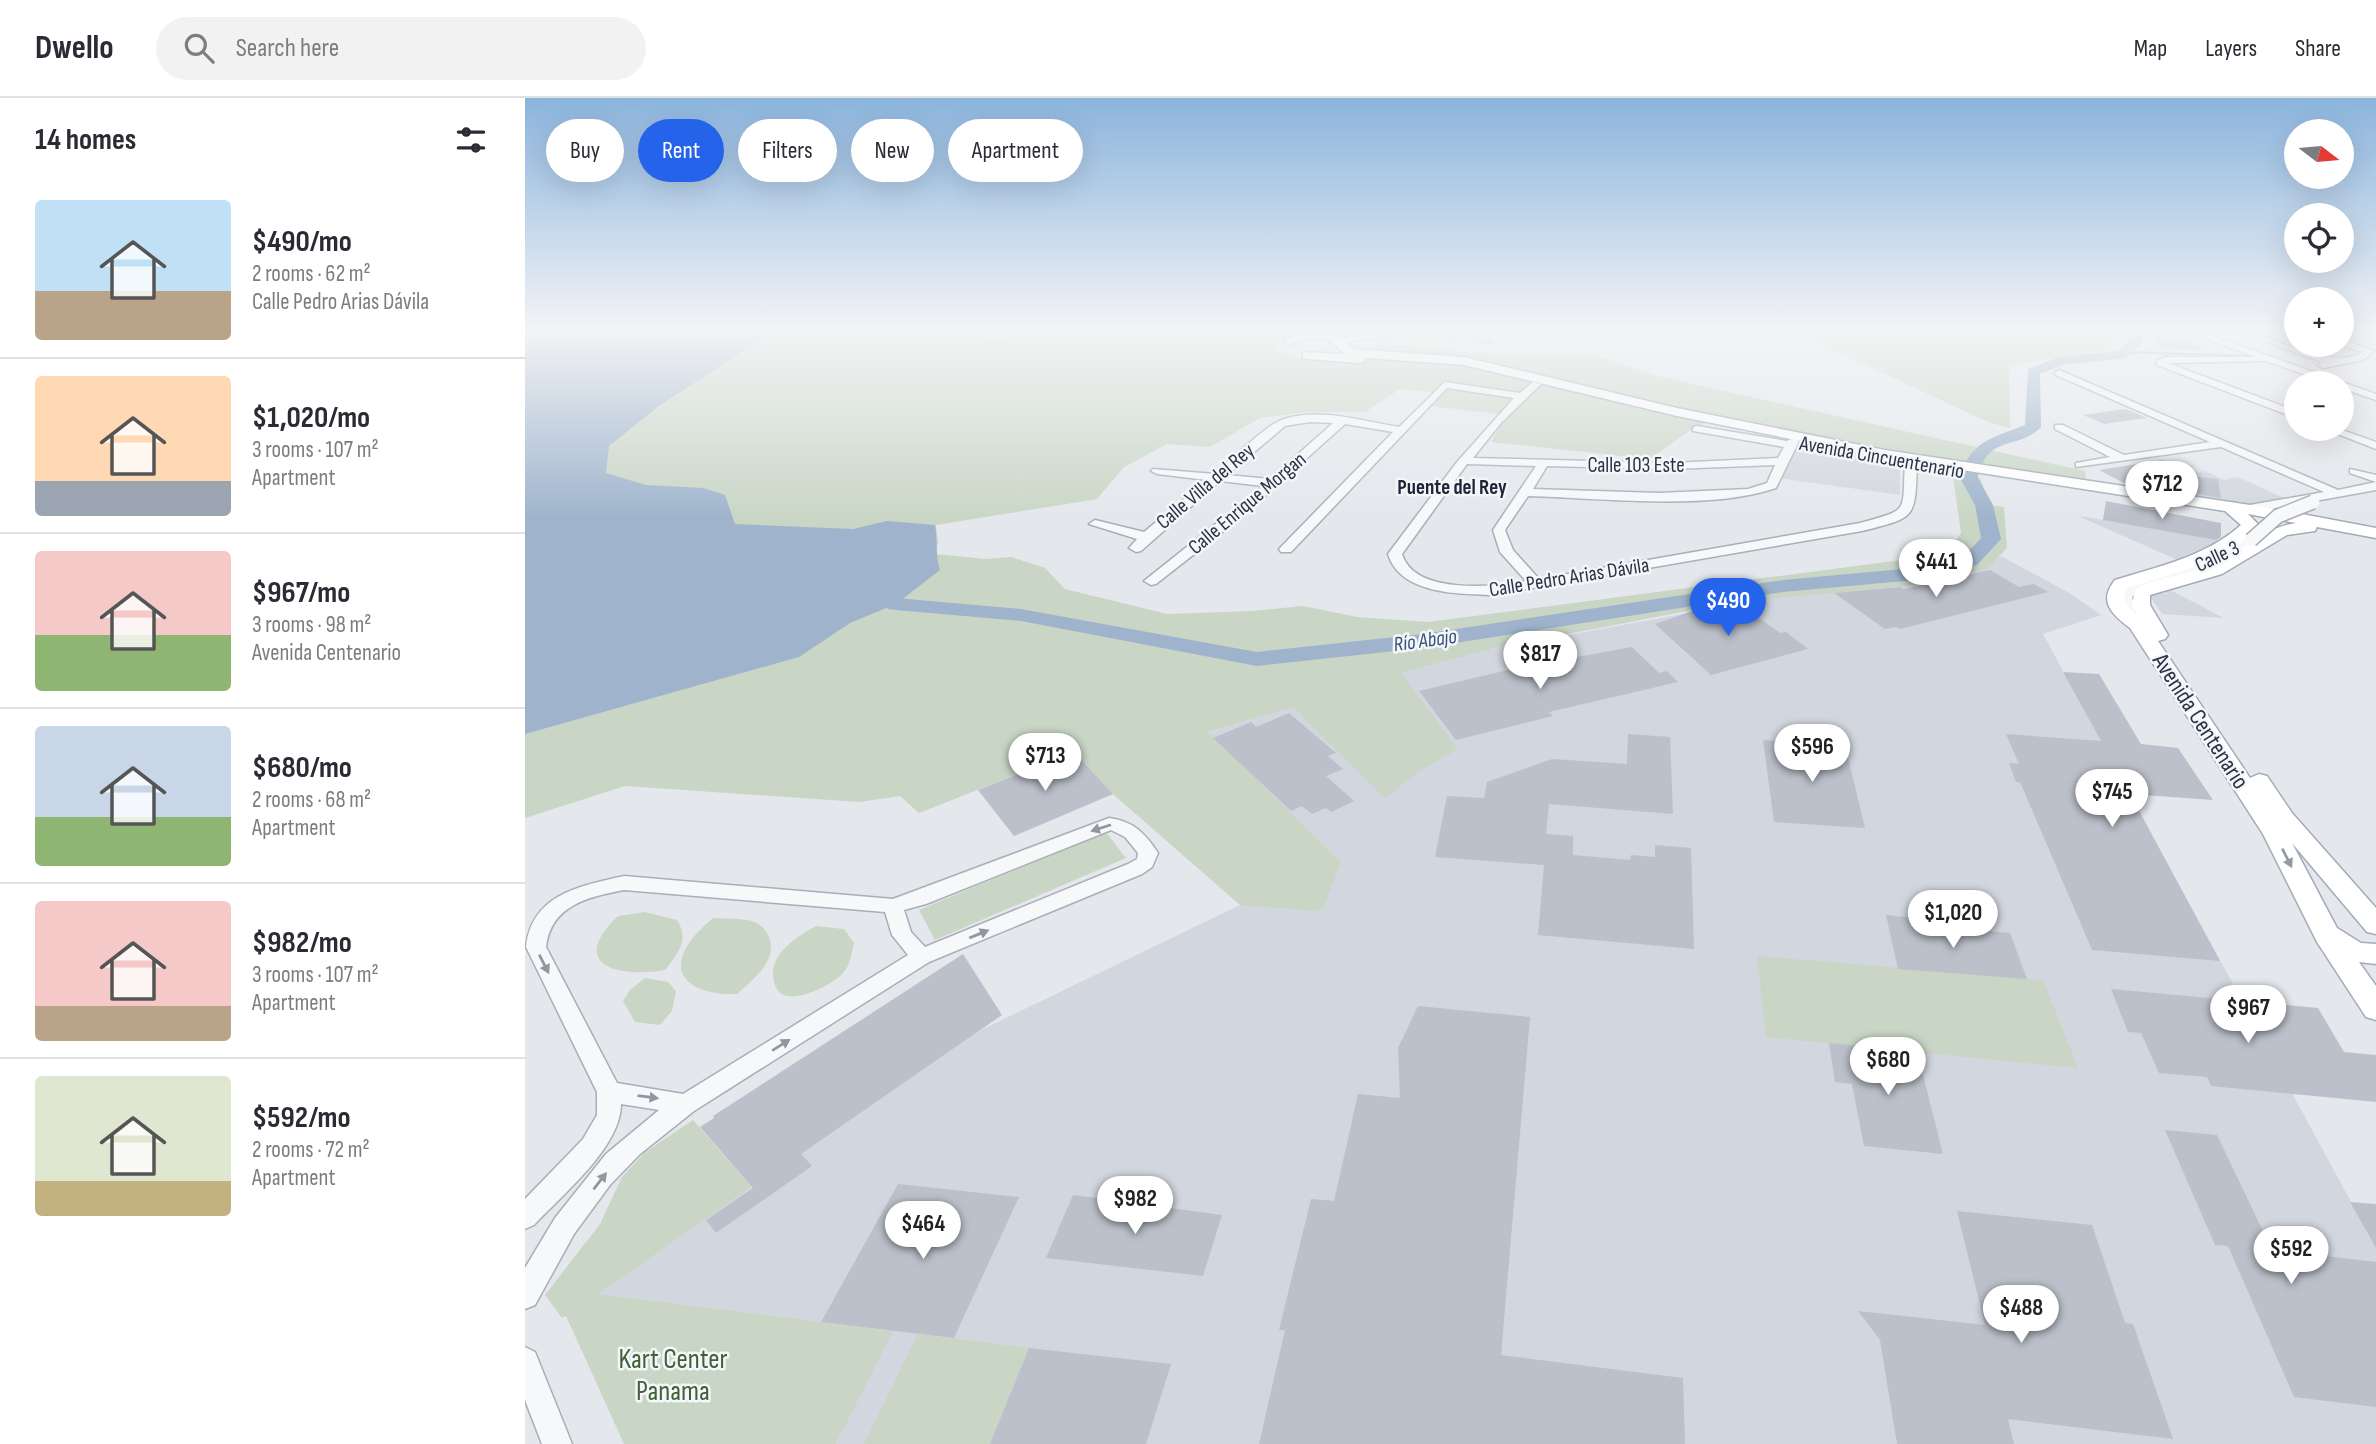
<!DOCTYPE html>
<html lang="en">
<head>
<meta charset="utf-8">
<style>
  :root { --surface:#fff; --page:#f2f2f3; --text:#2b2b33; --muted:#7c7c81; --line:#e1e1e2; --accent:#2563eb }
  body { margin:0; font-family:"Sofia Sans Condensed",sans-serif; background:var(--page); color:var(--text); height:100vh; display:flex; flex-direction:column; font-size:26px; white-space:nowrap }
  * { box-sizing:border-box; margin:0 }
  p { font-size:23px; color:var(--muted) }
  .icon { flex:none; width:38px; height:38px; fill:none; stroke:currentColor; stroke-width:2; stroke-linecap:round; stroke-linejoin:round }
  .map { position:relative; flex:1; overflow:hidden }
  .drawer { display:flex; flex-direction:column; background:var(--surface); width:525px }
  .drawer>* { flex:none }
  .top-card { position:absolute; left:21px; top:21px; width:665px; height:63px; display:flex; gap:14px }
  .needle { width:46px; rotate:106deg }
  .fabs { position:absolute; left:1759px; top:21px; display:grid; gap:14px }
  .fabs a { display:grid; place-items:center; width:70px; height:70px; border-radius:50%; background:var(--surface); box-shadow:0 7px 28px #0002; font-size:35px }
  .price { position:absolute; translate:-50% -60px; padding:0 16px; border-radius:24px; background:#fff; color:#222; font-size:23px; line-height:46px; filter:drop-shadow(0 2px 4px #0008) }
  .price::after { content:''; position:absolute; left:50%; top:42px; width:21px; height:16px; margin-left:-10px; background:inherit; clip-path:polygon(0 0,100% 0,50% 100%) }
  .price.on { background:var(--accent); color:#fff }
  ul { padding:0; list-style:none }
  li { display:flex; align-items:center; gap:21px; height:175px; padding:0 35px }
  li+li { border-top:2px solid var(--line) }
  li span { display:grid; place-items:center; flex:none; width:196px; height:140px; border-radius:7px; color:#555 }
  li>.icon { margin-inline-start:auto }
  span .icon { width:84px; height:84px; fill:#fffc; stroke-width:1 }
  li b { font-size:30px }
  h2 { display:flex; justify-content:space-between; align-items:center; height:84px; padding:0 35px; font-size:30px }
  .tag { padding:0 24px; border-radius:32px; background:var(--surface); box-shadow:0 7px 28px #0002; font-size:24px; line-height:63px }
  .tag.on { background:var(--accent); color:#fff }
  header { display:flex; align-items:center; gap:42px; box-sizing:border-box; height:98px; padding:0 35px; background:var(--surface); border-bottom:2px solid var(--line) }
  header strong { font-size:33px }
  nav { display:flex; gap:38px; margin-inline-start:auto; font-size:24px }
  .search { width:490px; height:63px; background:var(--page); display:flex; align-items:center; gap:18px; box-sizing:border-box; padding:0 24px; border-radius:38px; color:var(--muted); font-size:26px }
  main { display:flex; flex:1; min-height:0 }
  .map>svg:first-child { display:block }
  .built { fill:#d2d6de }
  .green { fill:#c9d6c5 }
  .water { fill:#9fb4cc }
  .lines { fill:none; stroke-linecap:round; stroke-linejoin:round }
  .stream { stroke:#9fb4cc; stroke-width:2.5 }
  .river { fill:#9fb4cc; fill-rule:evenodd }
  .building { fill:#bbc0ca }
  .minor-casing { stroke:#a9aeb7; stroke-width:3 }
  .major-casing { stroke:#a3abb8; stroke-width:3 }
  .minor { fill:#f7f8fa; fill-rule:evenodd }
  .major { fill:#fff; fill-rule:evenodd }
  .minor-bridge-casing { stroke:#a9aeb7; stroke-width:16; stroke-linecap:butt }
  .minor-bridge { stroke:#f7f8fa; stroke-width:13 }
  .oneway { fill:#9196a0 }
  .oneway2 { fill:#959aa2 }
  .labels { text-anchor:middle; stroke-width:5; stroke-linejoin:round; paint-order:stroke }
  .far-street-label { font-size:21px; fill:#2b3445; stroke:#f4f6f9 }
  .far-neighbourhood-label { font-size:21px; font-weight:bold; fill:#1d2536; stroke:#f4f6f9 }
  .far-water-label { font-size:21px; font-style:italic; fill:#34527a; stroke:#f4f6f9 }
  .street-label { font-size:24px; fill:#2b3445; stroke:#f4f6f9 }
  .near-park-label { font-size:28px; fill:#3f6138; stroke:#f4f6f9 }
</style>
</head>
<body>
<header>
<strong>Dwello</strong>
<div class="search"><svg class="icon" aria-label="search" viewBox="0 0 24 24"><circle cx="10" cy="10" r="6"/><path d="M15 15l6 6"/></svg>Search here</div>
<nav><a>Map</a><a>Layers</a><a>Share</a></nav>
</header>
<main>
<section class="drawer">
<h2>14 homes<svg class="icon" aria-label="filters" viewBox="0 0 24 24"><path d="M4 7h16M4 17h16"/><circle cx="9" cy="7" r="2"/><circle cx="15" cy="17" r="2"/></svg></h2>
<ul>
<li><span style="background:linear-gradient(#bfe0f5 65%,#b9a48a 0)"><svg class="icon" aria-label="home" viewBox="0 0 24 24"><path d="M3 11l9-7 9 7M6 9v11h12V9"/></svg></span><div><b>$490/mo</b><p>2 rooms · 62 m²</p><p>Calle Pedro Arias Dávila</p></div></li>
<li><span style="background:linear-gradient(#ffd9b3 75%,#9aa5b1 0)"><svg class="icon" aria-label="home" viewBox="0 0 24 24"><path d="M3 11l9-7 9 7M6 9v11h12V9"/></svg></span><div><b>$1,020/mo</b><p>3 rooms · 107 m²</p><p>Apartment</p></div></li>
<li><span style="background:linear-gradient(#f6c9c9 60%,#8fb573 0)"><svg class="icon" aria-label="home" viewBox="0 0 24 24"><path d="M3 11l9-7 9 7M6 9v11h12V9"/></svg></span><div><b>$967/mo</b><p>3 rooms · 98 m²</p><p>Avenida Centenario</p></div></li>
<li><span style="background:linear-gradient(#c9d6e8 65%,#8fb573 0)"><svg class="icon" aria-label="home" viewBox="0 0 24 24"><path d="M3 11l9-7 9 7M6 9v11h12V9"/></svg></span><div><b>$680/mo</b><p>2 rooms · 68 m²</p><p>Apartment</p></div></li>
<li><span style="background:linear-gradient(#f6c9c9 75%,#b9a48a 0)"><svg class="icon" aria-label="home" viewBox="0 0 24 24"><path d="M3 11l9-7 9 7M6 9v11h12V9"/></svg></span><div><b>$982/mo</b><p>3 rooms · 107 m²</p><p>Apartment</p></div></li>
<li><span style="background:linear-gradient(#dfe7d0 75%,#c2b280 0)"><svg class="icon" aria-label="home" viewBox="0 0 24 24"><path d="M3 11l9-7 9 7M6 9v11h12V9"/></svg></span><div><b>$592/mo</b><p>2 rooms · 72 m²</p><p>Apartment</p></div></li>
</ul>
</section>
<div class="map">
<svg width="1851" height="1346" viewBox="0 0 1851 1346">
  <rect width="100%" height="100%" fill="#e4e7ec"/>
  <path class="built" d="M 928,233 L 938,245 L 924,246 L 917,237 L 847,245 L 844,239 Z
    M 1268,349 L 1375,366 L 1375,397 L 1254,380 Z
    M 1680,373 L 1699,382 L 1713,379 L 1759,400 L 1726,406 L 1704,405 L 1606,389 Z
    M 1553,418 L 1647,433 L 1697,443 L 1655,463 Z
    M 1476,458 L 1546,496 L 1576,517 L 1518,536 L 1851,1150 L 1851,1346 L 311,1346 L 367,1233 L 72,1196 L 454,933 L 715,807 L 588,696 L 565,671 L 876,575 L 971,550 L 1240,501 L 1385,488 L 1456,473 Z
    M 1643,491 L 1699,520 L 1637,516 L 1624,497 L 1634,494 L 1644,497 L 1638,493 Z"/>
  <path class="green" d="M 0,233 L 747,233 L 758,238 L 751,251 L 772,260 L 809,262 L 855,245 L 949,255 L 1072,258 L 1136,279 L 1560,373 L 1561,386 L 1377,356 L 1189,321 L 1164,333 L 1125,361 L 966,344 L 982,317 L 906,308 L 906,294 L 875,291 L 840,314 L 782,314 L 735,320 L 685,349 L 642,346 L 599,369 L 572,401 L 411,427 L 413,445 L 410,456 L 461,461 L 486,459 L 520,470 L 540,491 L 642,516 L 727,513 L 778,508 L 832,519 L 903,524 L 1399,459 L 1426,450 L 1436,435 L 1428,377 L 1455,380 L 1465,407 L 1479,409 L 1482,450 L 1463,470 L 1456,473 L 1385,488 L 1241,501 L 1178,510 L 971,550 L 876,575 L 933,651 L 893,674 L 860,700 L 768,609 L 683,634 L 816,764 L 799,808 L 791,813 L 715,807 L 588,696 L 549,654 L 394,715 L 375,698 L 334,704 L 100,688 L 0,720 L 0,538 L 58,520 Z
    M 1268,233 L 1590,233 L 1586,251 L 1484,267 L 1485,330 L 1463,324 Z
    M 581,734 L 601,760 L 410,842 L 394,812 Z
    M 120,814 L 152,822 C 165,842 153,855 140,872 C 95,880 41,868 93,818 Z
    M 188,820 C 200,821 215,820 227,823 C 234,825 240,831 243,837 C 255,861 228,882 212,896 C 187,897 144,889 159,854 C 165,840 177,830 188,820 Z
    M 291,828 L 319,831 L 329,845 C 327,854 325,868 318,875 C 307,887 275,903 259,897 C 253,895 251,890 249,884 C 242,857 271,839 291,828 Z
    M 1232,858 L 1518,882 L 1553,970 L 1241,939 Z
    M 120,880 L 143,884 L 151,893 L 147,913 L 135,927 L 110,924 L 98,903 L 105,892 Z
    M 168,1022 L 227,1089 L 73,1196 L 368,1233 L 311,1346 L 99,1346 L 41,1218 L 37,1220 L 20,1197 L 75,1126 L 97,1079 L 119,1055 Z
    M 393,1236 L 504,1250 L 465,1346 L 339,1346 Z"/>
  <path class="water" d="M 0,233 L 250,233 L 135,307 L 84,348 L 81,375 L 121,387 L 178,390 L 200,397 L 210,426 L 328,431 L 362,423 L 410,427 C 413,443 410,456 415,472 L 371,506 L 325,525 L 274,559 L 0,636 Z"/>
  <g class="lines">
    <path class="stream" d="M 1600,254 L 1726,258"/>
    <path class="river" d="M 1603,233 L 1617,233 L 1618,244 L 1601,260 L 1537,267 L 1515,276 L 1516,329 C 1493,353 1462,335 1453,380 L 1468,407 L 1476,441 L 1452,467 L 1401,481 L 1258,494 L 898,550 L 732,568 L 496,523 L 371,512 L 363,511 L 360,506 L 363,501 L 371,500 L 496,511 L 732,554 L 898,536 L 1258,482 L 1400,469 L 1438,459 L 1456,440 L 1450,407 L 1435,380 C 1444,343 1468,340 1500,327 L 1503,271 L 1534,259 L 1592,253 L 1604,243 Z"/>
  </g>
  <path class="building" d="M 485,233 L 511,233 L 486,248 L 462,246 Z
    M 937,233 L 957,233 L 971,245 L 952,247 Z
    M 1626,233 L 1647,236 L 1670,244 L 1667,245 L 1680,252 L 1634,250 Z
    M 1601,311 L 1622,320 L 1579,326 L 1558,317 Z
    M 1638,362 L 1674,379 L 1693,381 L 1696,400 L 1665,395 L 1663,374 L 1599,385 L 1574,372 Z
    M 1581,403 L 1696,425 L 1696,439 L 1691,442 L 1578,422 Z
    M 1465,472 L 1494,489 L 1509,486 L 1523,494 L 1375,531 L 1371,529 L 1360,531 L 1309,495 L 1375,489 L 1379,491 Z
    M 1214,506 L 1255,535 L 1261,534 L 1283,551 L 1186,577 L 1130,526 L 1173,511 Z
    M 1107,549 L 1134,575 L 1142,573 L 1153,584 L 1024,614 L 1028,618 L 931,642 L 894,593 L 987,571 Z
    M 1538,574 L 1574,576 L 1616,646 L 1653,650 L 1688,702 L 1605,696 L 1695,863 L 1567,852 L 1495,684 L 1491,684 L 1484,665 L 1494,666 L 1481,636 L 1576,643 Z
    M 764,615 L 811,655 L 803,658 L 818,671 L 801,678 L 829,703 L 806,714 L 801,710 L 787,716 L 777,708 L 766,713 L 688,640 L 726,624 L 731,629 Z
    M 1103,636 L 1145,639 L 1148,716 L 1024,706 L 1021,736 L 1048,738 L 1048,757 L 1105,762 L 1106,757 L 1130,759 L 1130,747 L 1166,750 L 1169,851 L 1013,837 L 1019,767 L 910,759 L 922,698 L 959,700 L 962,684 L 1027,661 L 1102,666 Z
    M 1238,642 L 1320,647 L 1340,730 L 1249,724 Z
    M 549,654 L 588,696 L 489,738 L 453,692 Z
    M 1361,817 L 1402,821 L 1405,828 L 1485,835 L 1502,881 L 1373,871 Z
    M 438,856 L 477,917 L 276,1056 L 287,1068 L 191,1135 L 181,1122 L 228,1090 L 175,1029 L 189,1020 L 188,1018 Z
    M 1586,891 L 1793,910 L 1819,954 L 1851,957 L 1851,1004 L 1686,988 L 1682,979 L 1634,975 L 1616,935 L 1603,934 Z
    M 893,908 L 1005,919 L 976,1257 L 1158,1280 L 1160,1346 L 734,1346 L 760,1232 L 754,1232 L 786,1101 L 809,1103 L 833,996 L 875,1000 L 873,950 Z
    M 1304,945 L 1392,953 L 1418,1056 L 1339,1048 L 1327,986 L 1310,984 Z
    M 1640,1032 L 1692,1037 L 1747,1152 L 1851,1164 L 1851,1309 L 1769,1299 L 1703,1148 L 1690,1147 Z
    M 373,1086 L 494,1099 L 429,1240 L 296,1224 Z
    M 548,1097 L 697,1117 L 678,1178 L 521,1160 Z
    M 1825,1104 L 1851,1106 L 1851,1150 Z
    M 1432,1113 L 1567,1127 L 1600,1225 L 1608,1226 L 1648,1341 L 1483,1321 L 1489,1346 L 1372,1346 L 1355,1242 L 1333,1213 L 1460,1227 Z
    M 504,1250 L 646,1266 L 621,1346 L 465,1346 Z"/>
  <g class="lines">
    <defs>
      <path id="minor" d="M 871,233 L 898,233 L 812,245 L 807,242 Z
        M 1661,233 L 1673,233 L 1851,296 L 1851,302 L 1816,290 L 1816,285 L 1804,285 L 1741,263 L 1643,265 L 1771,313 L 1771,320 L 1632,267 L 1632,263 L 1639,259 L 1731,259 Z
        M 1711,233 L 1723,233 C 1751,242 1812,273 1837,254 L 1815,247 L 1816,241 L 1849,253 L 1838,262 L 1798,270 L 1793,267 L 1797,264 Z
        M 1534,272 L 1813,392 L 1851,384 L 1825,375 L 1825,371 L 1851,377 L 1851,392 L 1723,415 L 1717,411 L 1719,408 L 1799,394 L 1696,349 L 1551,369 L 1551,365 L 1585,359 L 1530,331 L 1530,327 L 1538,327 L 1599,357 L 1685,344 L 1531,277 L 1529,275 Z
        M 920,284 L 995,295 L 1008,284 L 1016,286 L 976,325 L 948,360 L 1146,365 L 1253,360 L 1259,349 L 1168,333 L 1168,329 L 1172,328 L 1262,343 L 1268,340 L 1274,343 L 1251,390 C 1184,413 1075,400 1003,398 L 980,432 L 988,452 L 1014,481 L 1335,425 C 1385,411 1377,416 1380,365 L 1386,362 L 1392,365 C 1390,421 1392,419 1337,433 L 967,497 C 933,496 875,496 863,456 L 932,364 L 989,300 L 922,290 L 766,454 L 756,454 L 754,451 L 868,334 L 820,326 L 719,417 L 631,486 L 626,487 L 619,483 L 738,388 L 695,383 L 616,453 L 611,454 L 604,450 L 612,441 L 564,426 L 570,422 L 619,434 L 682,382 L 632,376 L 626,373 L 628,371 L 690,376 C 706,362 737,331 754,323 C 790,308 837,323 874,329 ZM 785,324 L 808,325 L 745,381 L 702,377 L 760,328 ZM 942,366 L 1011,368 L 968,432 L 975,454 L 1001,483 C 968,489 889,497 877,456 ZM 1250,367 L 1242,385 L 1223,391 L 1134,395 L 1008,391 L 1022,368 L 1146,371 Z
        M 1800,331 L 1814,331 L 1851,344 L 1851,351 Z
        M 1726,438 L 1731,439 L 1731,445 L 1682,471 L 1613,490 L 1607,500 L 1619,526 L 1617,529 L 1607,529 L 1593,500 L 1603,484 L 1672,465 Z
        M 584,720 C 608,723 620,735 633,755 L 627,769 L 617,776 L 404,864 L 169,1013 L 115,1056 L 85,1087 L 49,1136 L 10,1207 L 0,1211 L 0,1170 L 30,1120 L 81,1056 L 134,1012 L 96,1006 C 96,1049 37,1097 9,1127 L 0,1131 L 0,1101 L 58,1041 L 72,1017 L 72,994 L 1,849 C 7,796 55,788 99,778 L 368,801 ZM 586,732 L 600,739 L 613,755 L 612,761 L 603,766 L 400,849 L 386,834 L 379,812 L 401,806 ZM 99,792 L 360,814 L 367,837 L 383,857 L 158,996 L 92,985 L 21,849 C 26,807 63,799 99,792 Z
        M 0,1249 L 10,1254 L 47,1346 L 17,1346 L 0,1302 Z"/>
      <path id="major" d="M 800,233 L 815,239 L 829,251 L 939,259 L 1152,310 L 1360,352 L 1745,410 L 1851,430 L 1851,440 L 1792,429 L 1790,433 L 1762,437 L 1697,476 L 1625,497 L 1625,507 L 1643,537 L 1640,541 L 1633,543 L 1725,680 L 1734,676 L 1742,678 L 1767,715 L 1851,810 L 1851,836 L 1842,834 L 1767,745 L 1812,830 L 1836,845 L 1851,846 L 1851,866 L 1834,864 L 1851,888 L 1851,922 L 1841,919 L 1792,844 L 1738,736 L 1605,530 C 1586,516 1573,503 1590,482 C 1634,468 1680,459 1716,427 L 1700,413 L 1360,360 L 1152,318 L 939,267 L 840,260 L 839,264 L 835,265 L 782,261 L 778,260 L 778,254 L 820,256 L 800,240 L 781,241 L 764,247 L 758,243 L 781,234 ZM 1723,416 L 1771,425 C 1736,430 1715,457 1683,469 C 1659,478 1633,479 1610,491 L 1607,507 L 1613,517 C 1603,510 1595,502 1602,490 C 1646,475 1704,466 1734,427 Z"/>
    </defs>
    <use href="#minor" class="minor-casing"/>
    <use href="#major" class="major-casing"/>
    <use href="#minor" class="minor"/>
    <use href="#major" class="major"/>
    <defs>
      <path id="minor-bridge" d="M 1726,442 L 1753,418 L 1788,404"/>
    </defs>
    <use href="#minor-bridge" class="minor-bridge-casing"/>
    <use href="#minor-bridge" class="minor-bridge"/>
  </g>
  <defs><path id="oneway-solid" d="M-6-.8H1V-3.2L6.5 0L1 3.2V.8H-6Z" transform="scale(1.75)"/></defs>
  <g class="oneway">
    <use href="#oneway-solid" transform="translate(576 730) rotate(162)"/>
    <use href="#oneway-solid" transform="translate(454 836) rotate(-22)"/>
    <use href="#oneway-solid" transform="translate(19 866) rotate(63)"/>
    <use href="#oneway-solid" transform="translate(256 947) rotate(-32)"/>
    <use href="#oneway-solid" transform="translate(123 999) rotate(7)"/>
    <use href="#oneway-solid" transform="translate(75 1083) rotate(-52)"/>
  </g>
  <use class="oneway2" href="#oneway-solid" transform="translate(1762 760) rotate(63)"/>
  <linearGradient id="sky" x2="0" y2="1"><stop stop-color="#8bb4dd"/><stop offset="0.55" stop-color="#f3f4f6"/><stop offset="1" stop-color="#f3f4f6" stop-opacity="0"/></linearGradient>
  <rect width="1851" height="421" fill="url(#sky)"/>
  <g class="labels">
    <g class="far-street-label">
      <text transform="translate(1357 359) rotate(10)" y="7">Avenida Cincuentenario</text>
      <text x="1111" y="374">Calle 103 Este</text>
      <text transform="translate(680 388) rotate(-40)" y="7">Calle Villa del Rey</text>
      <text transform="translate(722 405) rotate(-40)" y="7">Calle Enrique Morgan</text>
      <text transform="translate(1692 458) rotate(-25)" y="7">Calle 3</text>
      <text transform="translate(1044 479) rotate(-9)" y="7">Calle Pedro Arias Dávila</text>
    </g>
    <g class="far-neighbourhood-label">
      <text x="927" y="396">Puente del Rey</text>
    </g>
    <g class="far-water-label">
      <text transform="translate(900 542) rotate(-8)" y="7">Río Abajo</text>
    </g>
    <g class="street-label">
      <text transform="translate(1676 623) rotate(57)" y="8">Avenida Centenario</text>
    </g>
    <g class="near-park-label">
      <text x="148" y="1270">Kart Center<tspan x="148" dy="32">Panama</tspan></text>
    </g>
  </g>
</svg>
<div class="fabs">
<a><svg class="needle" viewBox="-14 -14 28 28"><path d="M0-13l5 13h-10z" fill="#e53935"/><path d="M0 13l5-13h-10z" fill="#7c7c81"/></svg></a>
<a><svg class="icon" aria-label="locate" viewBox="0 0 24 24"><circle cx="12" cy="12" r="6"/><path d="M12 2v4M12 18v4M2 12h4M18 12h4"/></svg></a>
<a>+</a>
<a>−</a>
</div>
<b class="price" style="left:1637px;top:423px">$712</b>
<b class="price" style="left:1411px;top:501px">$441</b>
<b class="price on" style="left:1203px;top:540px">$490</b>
<b class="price" style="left:1015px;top:593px">$817</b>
<b class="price" style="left:1287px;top:686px">$596</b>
<b class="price" style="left:520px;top:695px">$713</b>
<b class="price" style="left:1587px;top:731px">$745</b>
<b class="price" style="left:1428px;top:852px">$1,020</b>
<b class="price" style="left:1723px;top:947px">$967</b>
<b class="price" style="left:1363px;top:999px">$680</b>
<b class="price" style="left:610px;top:1138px">$982</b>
<b class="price" style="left:398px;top:1163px">$464</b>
<b class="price" style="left:1766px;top:1188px">$592</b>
<b class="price" style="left:1496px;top:1247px">$488</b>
<div class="top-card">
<a class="tag">Buy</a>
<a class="tag on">Rent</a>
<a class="tag">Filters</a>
<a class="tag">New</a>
<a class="tag">Apartment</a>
</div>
</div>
</main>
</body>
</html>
